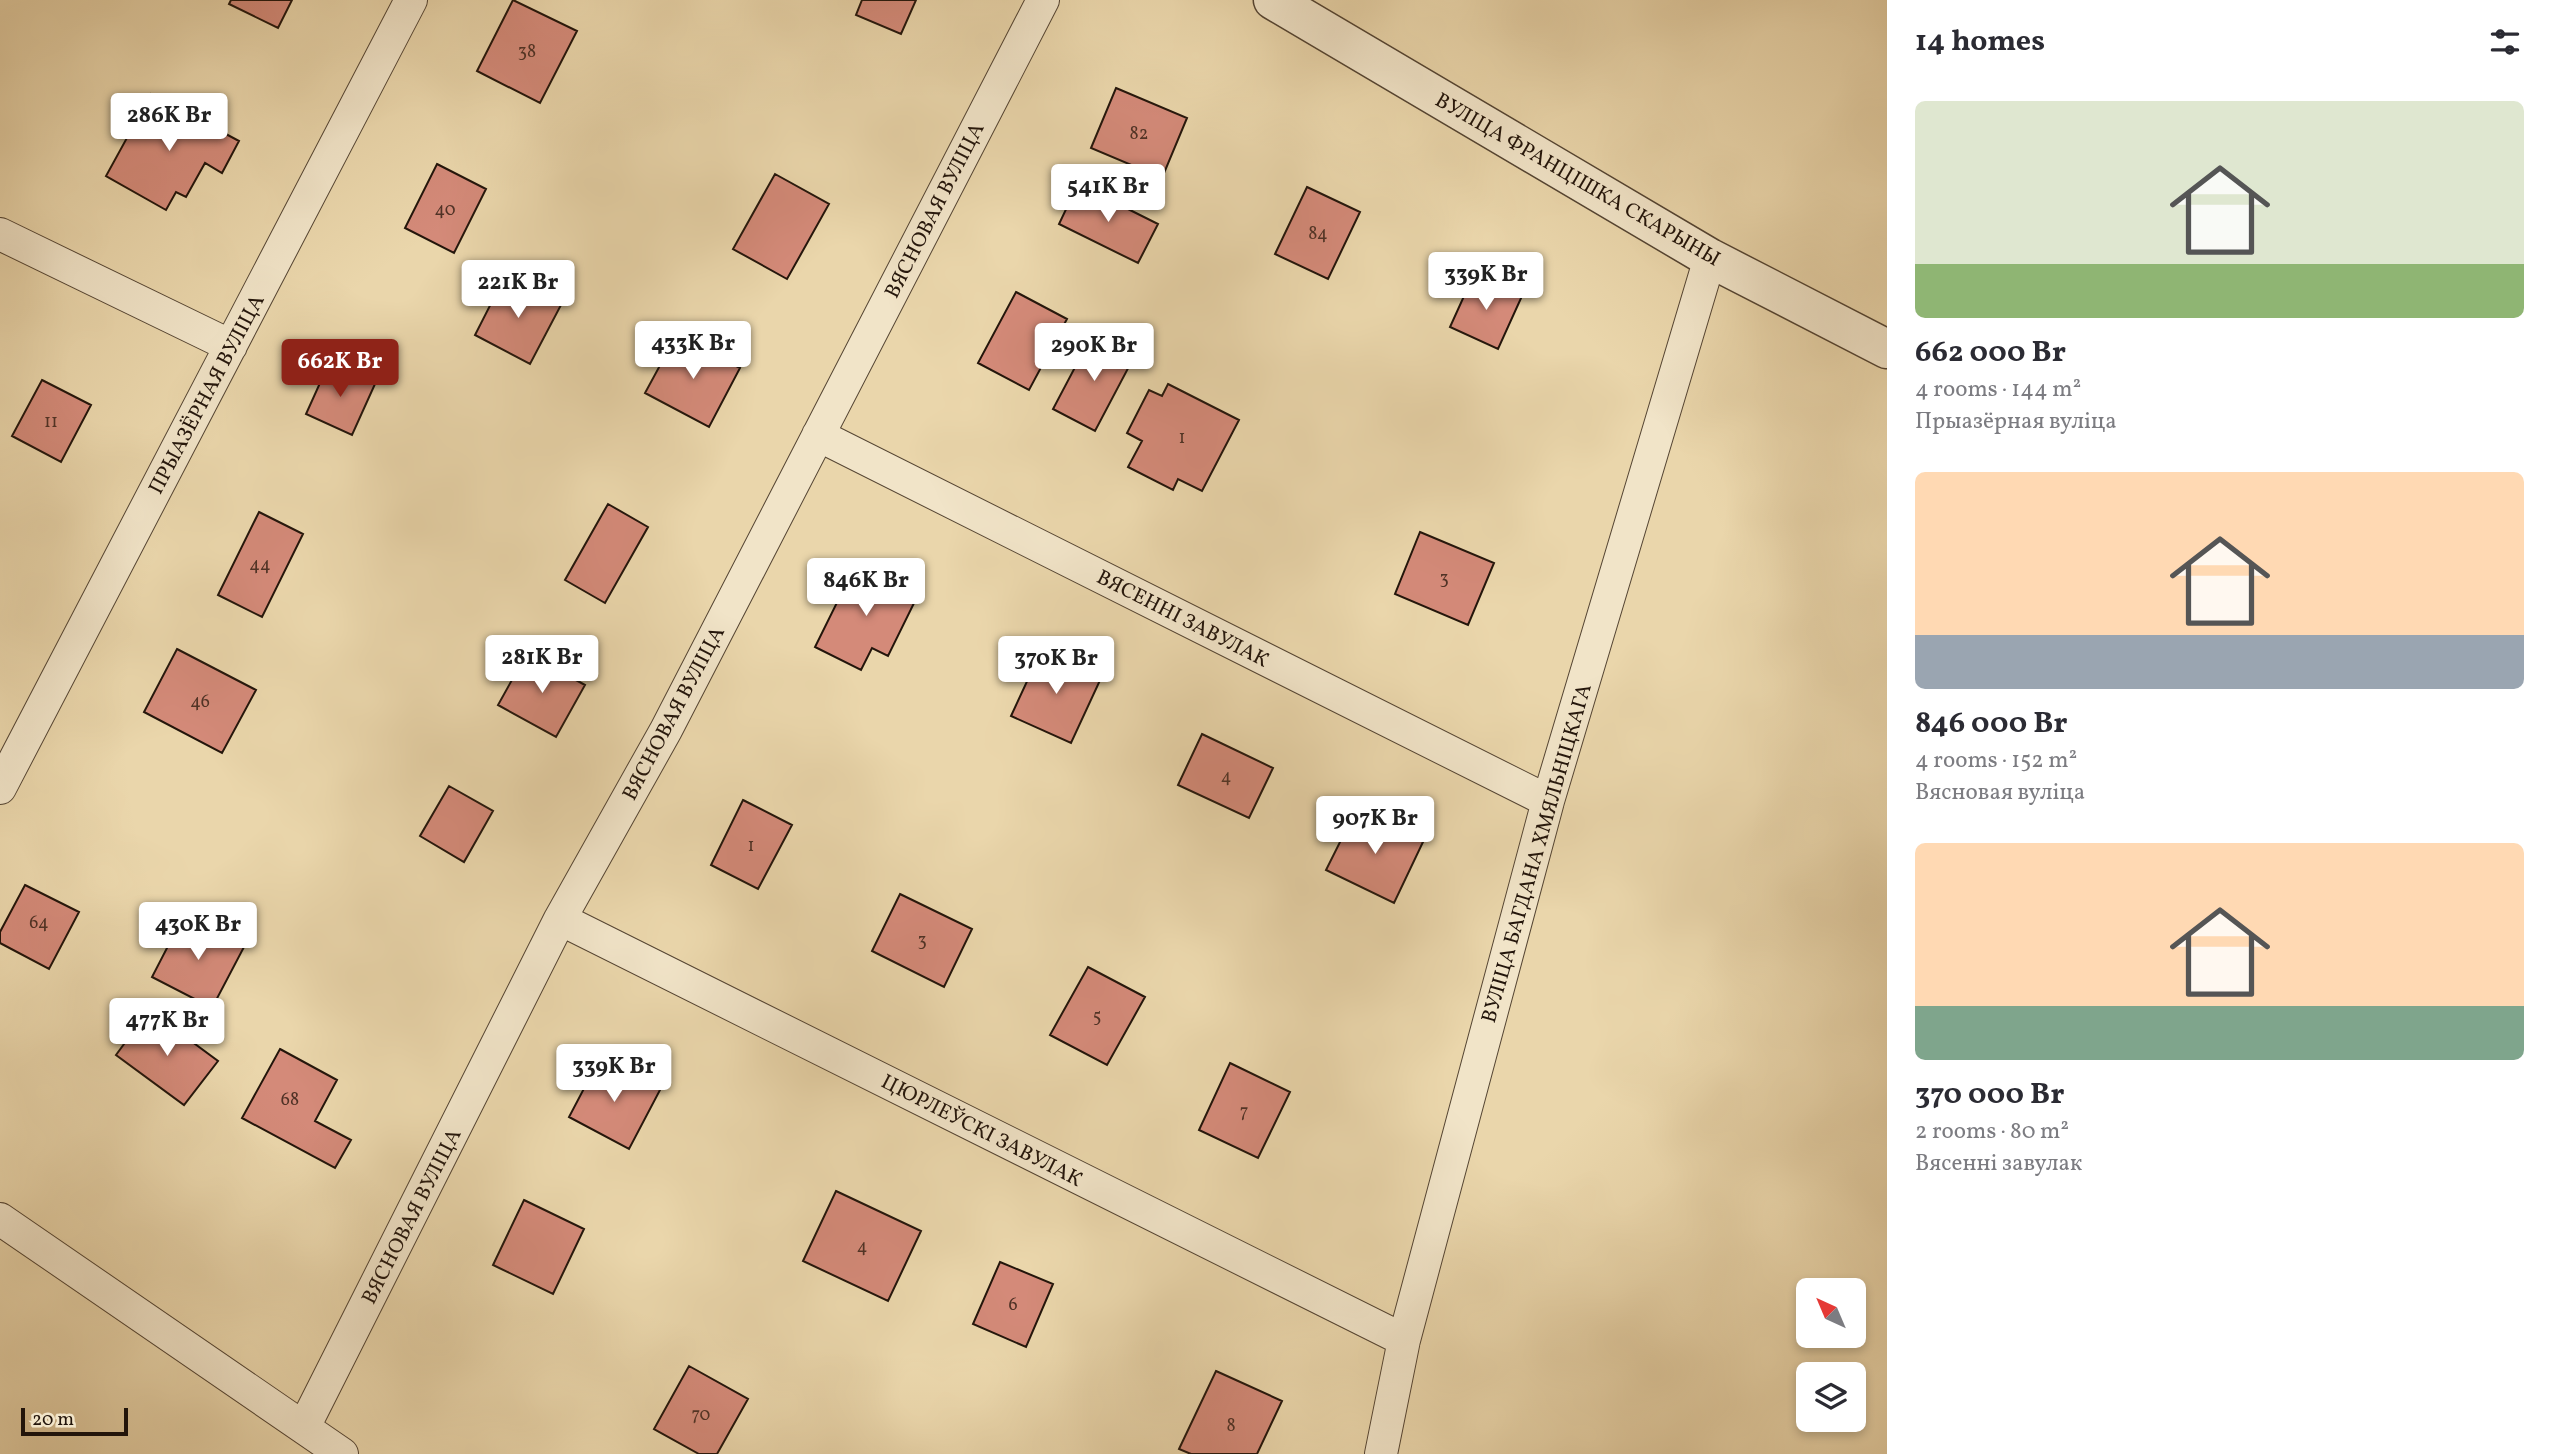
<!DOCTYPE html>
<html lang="en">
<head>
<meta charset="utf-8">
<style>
  :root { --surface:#fff; --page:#f7f7f7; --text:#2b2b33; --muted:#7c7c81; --accent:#8f2418 }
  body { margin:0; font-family:Vollkorn,serif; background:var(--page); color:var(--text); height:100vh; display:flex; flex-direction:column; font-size:26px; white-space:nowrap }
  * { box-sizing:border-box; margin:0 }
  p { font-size:23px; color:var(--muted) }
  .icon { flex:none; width:38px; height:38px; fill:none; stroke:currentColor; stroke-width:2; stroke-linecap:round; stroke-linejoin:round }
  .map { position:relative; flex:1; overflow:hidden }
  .side { display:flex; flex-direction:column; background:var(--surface); width:665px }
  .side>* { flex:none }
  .needle { width:46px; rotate:316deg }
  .buttons { position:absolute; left:1796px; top:1278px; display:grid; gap:14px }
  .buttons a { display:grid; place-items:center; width:70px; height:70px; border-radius:10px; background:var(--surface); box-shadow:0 4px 10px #0003; font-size:35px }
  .scale { position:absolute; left:21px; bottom:18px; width:107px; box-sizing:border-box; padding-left:7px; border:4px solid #23150b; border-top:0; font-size:19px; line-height:24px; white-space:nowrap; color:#23150b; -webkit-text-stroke:5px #f1e4c8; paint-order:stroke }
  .price { position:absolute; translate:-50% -60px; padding:0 16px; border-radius:7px; background:#fff; color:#222; font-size:23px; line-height:46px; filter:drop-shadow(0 2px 4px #0008) }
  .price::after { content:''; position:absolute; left:50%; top:42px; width:21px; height:16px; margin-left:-10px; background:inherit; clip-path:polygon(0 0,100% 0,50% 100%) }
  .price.current { background:var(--accent); color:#fff }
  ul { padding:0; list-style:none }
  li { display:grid; align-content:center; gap:14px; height:371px; padding:0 28px }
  li span { display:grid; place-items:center; height:217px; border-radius:10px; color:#555 }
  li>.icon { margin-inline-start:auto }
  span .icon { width:126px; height:126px; fill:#fffc; stroke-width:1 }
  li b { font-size:30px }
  h2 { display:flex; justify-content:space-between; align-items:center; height:84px; padding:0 28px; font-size:30px }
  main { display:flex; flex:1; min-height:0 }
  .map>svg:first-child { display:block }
  .building { fill:#d48a79; stroke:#23150b; stroke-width:2 }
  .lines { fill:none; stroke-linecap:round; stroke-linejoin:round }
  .minor-casing { stroke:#554533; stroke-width:34 }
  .tertiary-casing { stroke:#554533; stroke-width:41 }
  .minor { stroke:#f1e4c8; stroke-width:32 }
  .tertiary { stroke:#f1e4c8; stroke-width:38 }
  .labels { text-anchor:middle; stroke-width:5; stroke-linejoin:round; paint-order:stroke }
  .number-label { font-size:18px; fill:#4f3226 }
  .street-label { font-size:21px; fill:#23150b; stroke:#f1e4c8 }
</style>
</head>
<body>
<main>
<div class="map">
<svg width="1887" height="1454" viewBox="0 0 1887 1454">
  <rect width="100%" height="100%" fill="#ead6ab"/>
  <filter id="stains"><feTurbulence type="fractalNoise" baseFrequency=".00286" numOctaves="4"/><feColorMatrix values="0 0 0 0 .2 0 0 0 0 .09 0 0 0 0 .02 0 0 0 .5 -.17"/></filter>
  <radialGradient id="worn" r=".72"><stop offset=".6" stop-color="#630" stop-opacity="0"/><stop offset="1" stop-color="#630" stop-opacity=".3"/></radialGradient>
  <path class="building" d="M 231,0 L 292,0 L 278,28 L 229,4 Z
    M 513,0 L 577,31 L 540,103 L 477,71 Z
    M 862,0 L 916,0 L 901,34 L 856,15 Z
    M 1116,88 L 1187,118 L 1162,178 L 1091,148 Z
    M 151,94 L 239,141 L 222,173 L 205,163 L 186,197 L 176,192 L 166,210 L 106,176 Z
    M 437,164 L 486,189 L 454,253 L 405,228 Z
    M 775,174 L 829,204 L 787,279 L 733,249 Z
    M 1078,184 L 1158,224 L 1138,263 L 1059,224 Z
    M 1307,187 L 1360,212 L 1328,279 L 1275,254 Z
    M 1474,274 L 1522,296 L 1498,349 L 1450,327 Z
    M 505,276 L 561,305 L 530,364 L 475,335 Z
    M 1016,292 L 1067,319 L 1029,390 L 978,363 Z
    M 677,334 L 740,368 L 709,427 L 645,393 Z
    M 1092,335 L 1134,357 L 1095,431 L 1053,409 Z
    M 329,363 L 375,384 L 352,435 L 306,414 Z
    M 42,380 L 91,405 L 61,462 L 12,436 Z
    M 1168,384 L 1239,420 L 1202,491 L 1178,479 L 1173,490 L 1128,467 L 1142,441 L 1127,433 L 1149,390 L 1162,396 Z
    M 608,504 L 648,527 L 605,603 L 565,580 Z
    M 259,512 L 303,534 L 262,617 L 218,595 Z
    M 1420,532 L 1494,563 L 1468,625 L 1395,594 Z
    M 856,564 L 918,595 L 888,656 L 872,648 L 861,670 L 815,647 Z
    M 177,649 L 256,690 L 222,753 L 144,712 Z
    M 1042,649 L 1102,676 L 1071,743 L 1011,716 Z
    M 527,653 L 585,685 L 556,737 L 498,705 Z
    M 1202,734 L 1273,768 L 1249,818 L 1178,785 Z
    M 449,786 L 493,811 L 464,862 L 420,836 Z
    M 743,800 L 792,825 L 758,889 L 711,865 Z
    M 1356,810 L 1423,842 L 1394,903 L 1326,870 Z
    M 25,885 L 79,912 L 49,969 L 0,943 L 0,932 Z
    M 900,894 L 972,929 L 944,987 L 872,951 Z
    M 184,915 L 244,947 L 212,1008 L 152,977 Z
    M 1088,967 L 1145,997 L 1107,1065 L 1050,1035 Z
    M 149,1010 L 218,1061 L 184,1105 L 116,1055 Z
    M 280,1049 L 337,1080 L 315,1121 L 351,1140 L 335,1168 L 242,1118 Z
    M 600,1058 L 660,1090 L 629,1149 L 569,1117 Z
    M 1230,1063 L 1290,1092 L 1258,1158 L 1199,1130 Z
    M 836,1191 L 921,1231 L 888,1301 L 803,1261 Z
    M 524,1200 L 584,1229 L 553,1294 L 493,1265 Z
    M 1000,1262 L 1053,1284 L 1026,1347 L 973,1324 Z
    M 689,1366 L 748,1399 L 717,1454 L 699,1454 L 654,1429 Z
    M 1216,1371 L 1282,1401 L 1257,1454 L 1191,1454 L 1179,1449 Z"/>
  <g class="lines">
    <defs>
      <path id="minor" d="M 0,234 L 231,346
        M 818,435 L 1548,801
        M 0,788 L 411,0
        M 560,919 L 1404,1340
        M 0,1219 L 342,1454
        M 304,1427 L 560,919 L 666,730 L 1043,0
        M 1381,1454 L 1404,1340 L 1548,801 L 1710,258"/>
      <path id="tertiary" d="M 1273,0 L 1710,258 L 1887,349"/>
    </defs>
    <use href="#minor" class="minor-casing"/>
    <use href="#tertiary" class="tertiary-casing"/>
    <use href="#minor" class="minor"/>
    <use href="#tertiary" class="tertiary"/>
  </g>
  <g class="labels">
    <g class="number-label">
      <text x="527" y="57">38</text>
      <text x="1139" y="139">82</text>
      <text x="445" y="215">40</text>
      <text x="1318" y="239">84</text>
      <text x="51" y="427">11</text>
      <text x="1182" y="443">1</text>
      <text x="260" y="570">44</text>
      <text x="1444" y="584">3</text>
      <text x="200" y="707">46</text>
      <text x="1226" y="782">4</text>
      <text x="751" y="851">1</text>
      <text x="39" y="928">64</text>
      <text x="922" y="946">3</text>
      <text x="1097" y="1022">5</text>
      <text x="290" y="1105">68</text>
      <text x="1244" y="1117">7</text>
      <text x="862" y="1252">4</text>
      <text x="1013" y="1310">6</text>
      <text x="701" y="1420">70</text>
      <text x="1231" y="1431">8</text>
    </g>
    <g class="street-label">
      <text transform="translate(1578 179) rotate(30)" y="7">ВУЛІЦА ФРАНЦІШКА СКАРЫНЫ</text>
      <text transform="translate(934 210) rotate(-63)" y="7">ВЯСНОВАЯ ВУЛІЦА</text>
      <text transform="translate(206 394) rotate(-62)" y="7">ПРЫАЗЁРНАЯ ВУЛІЦА</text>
      <text transform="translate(1183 618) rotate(27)" y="7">ВЯСЕННІ ЗАВУЛАК</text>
      <text transform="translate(673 713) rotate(-62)" y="7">ВЯСНОВАЯ ВУЛІЦА</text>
      <text transform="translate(1536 853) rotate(-74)" y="7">ВУЛІЦА БАГДАНА ХМЯЛЬНІЦКАГА</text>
      <text transform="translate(982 1130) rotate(27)" y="7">ЦЮРЛЕЎСКІ ЗАВУЛАК</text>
      <text transform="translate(411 1216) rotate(-63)" y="7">ВЯСНОВАЯ ВУЛІЦА</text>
    </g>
  </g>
  <rect width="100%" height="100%" filter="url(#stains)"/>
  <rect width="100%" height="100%" fill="url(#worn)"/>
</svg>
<div class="buttons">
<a><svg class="needle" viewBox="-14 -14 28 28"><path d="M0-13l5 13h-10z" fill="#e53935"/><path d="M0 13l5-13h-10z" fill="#7c7c81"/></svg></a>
<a><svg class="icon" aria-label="layers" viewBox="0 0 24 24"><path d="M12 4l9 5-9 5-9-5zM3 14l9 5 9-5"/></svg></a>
</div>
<div class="scale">20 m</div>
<b class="price" style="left:169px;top:153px">286K Br</b>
<b class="price" style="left:1108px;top:224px">541K Br</b>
<b class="price" style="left:1486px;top:312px">339K Br</b>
<b class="price" style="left:518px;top:320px">221K Br</b>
<b class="price" style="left:693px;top:381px">433K Br</b>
<b class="price" style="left:1094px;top:383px">290K Br</b>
<b class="price current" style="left:340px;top:399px">662K Br</b>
<b class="price" style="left:866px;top:618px">846K Br</b>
<b class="price" style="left:542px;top:695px">281K Br</b>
<b class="price" style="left:1056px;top:696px">370K Br</b>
<b class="price" style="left:1375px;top:856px">907K Br</b>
<b class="price" style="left:198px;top:962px">430K Br</b>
<b class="price" style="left:167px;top:1058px">477K Br</b>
<b class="price" style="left:614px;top:1104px">339K Br</b>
</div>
<section class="side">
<h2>14 homes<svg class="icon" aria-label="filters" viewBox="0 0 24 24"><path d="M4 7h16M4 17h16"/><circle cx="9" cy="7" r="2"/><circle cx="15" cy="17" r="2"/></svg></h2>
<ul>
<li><span style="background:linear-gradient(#dfe7d0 75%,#8fb573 0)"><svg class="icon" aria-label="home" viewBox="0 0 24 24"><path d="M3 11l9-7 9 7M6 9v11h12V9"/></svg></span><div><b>662 000 Br</b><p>4 rooms · 144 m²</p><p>Прыазёрная вуліца</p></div></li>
<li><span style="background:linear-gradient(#ffd9b3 75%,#9aa5b1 0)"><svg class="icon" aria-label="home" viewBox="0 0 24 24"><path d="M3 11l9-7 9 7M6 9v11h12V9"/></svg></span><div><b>846 000 Br</b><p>4 rooms · 152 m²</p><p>Вясновая вуліца</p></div></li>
<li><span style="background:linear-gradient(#ffd9b3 75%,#7fa58c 0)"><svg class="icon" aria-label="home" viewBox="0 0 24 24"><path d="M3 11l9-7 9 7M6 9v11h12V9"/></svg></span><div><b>370 000 Br</b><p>2 rooms · 80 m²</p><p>Вясенні завулак</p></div></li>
</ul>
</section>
</main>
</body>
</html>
